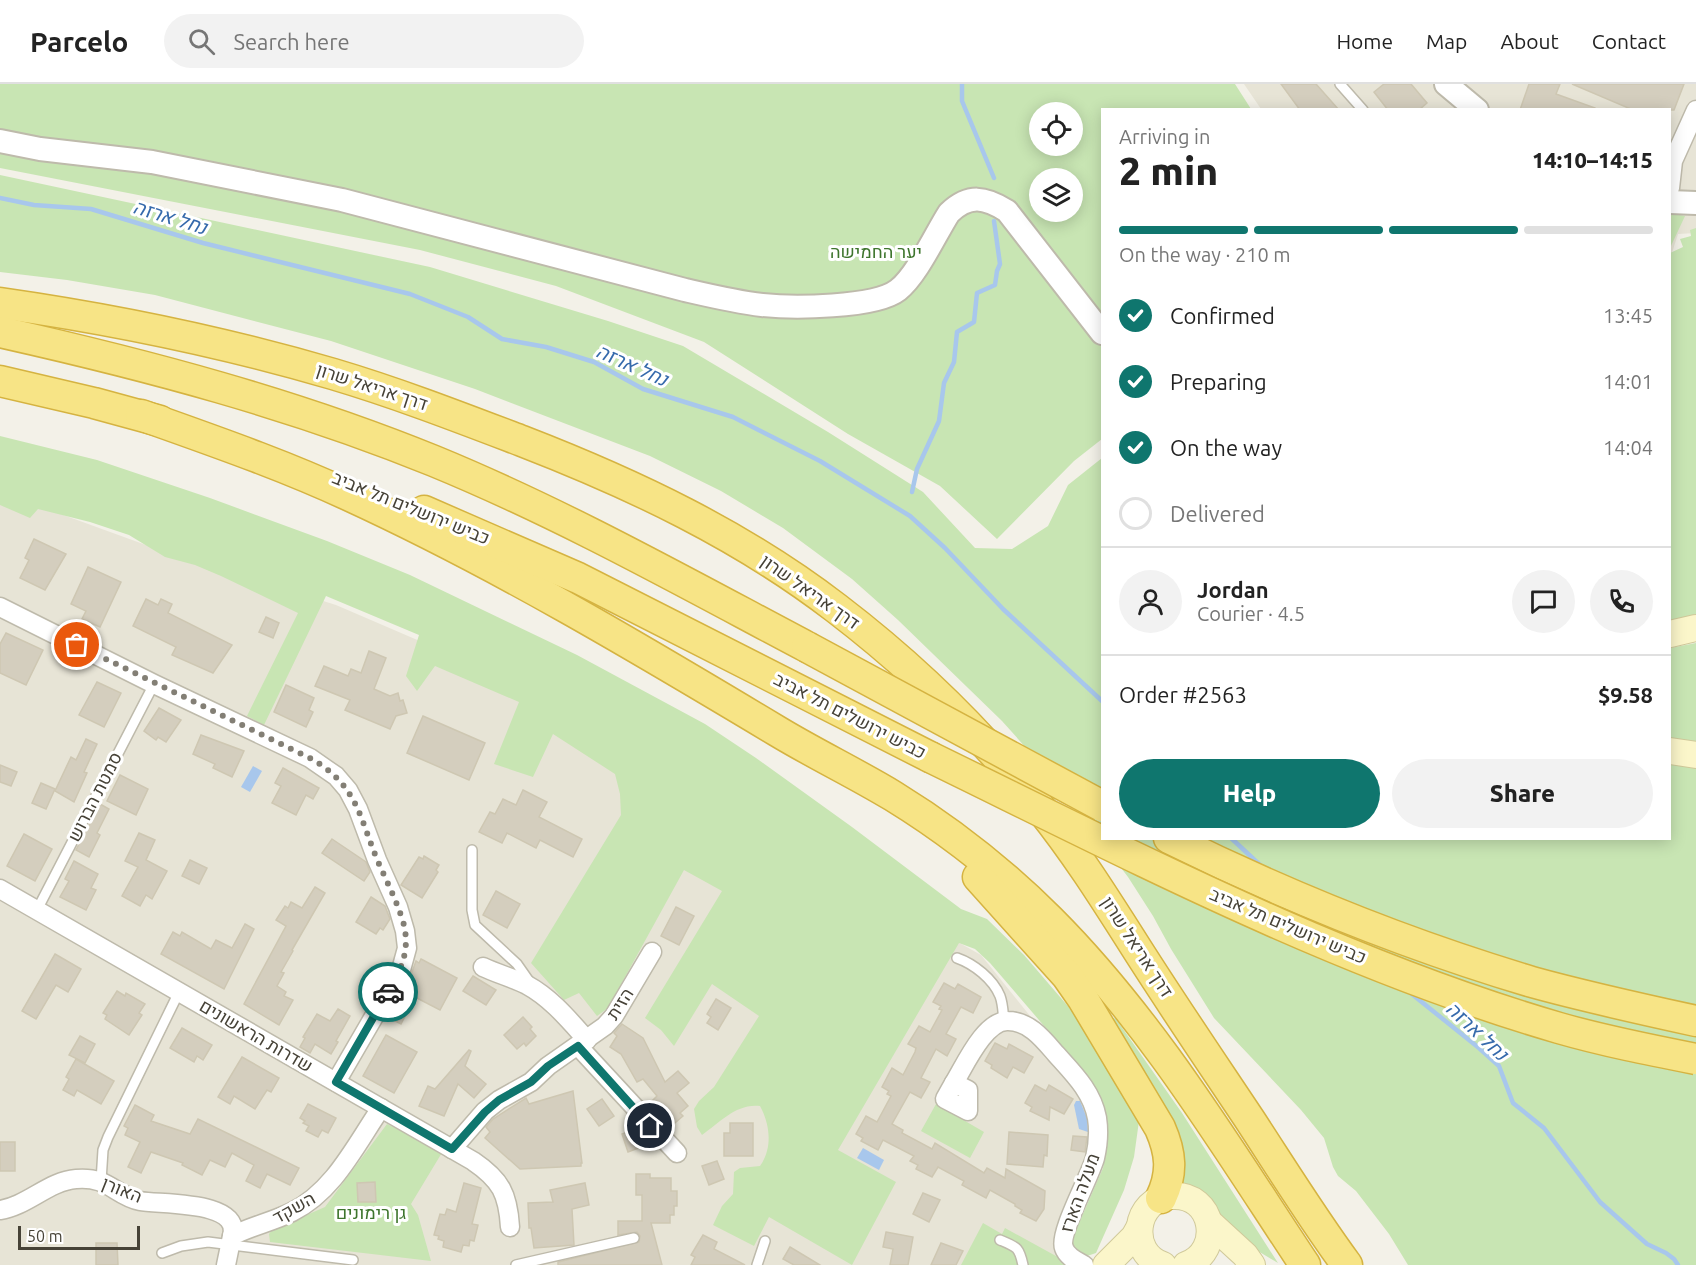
<!DOCTYPE html>
<meta charset="utf-8">
<style>
body{margin:0;font-family:Ubuntu,Heebo,sans-serif;background:#f2f2f2;color:#222;height:100vh;display:flex;flex-direction:column;font-size:22px;white-space:nowrap}
*{box-sizing:border-box;margin:0}
p{font-size:20px;color:#767676}
.icon{flex:none;width:33px;height:33px;fill:none;stroke:currentColor;stroke-width:2;stroke-linecap:round;stroke-linejoin:round}
.map{position:relative;flex:1;overflow:hidden}
.panel{position:absolute;left:1101px;top:24px;width:570px;height:732px;display:flex;flex-direction:column;background:#fff;border-radius:0px;box-shadow:0 3px 15px #0003}
.panel>*{flex:none}
.fabs{position:absolute;left:1029px;top:18px;display:grid;gap:12px}
.fabs a{display:grid;place-items:center;width:54px;height:54px;border-radius:50%;background:#fff;box-shadow:0 3px 15px #0003;font-size:30px}
.scale{position:absolute;left:18px;bottom:15px;width:122px;box-sizing:border-box;padding-left:6px;border:3px solid #464237;border-top:0;font-size:16px;line-height:21px;white-space:nowrap;color:#464237;-webkit-text-stroke:4px #fff;paint-order:stroke}
.pin{position:absolute;display:grid;place-items:center;width:51px;height:51px;color:#fff;margin:-26px;border:3px solid #fff;border-radius:50%;box-shadow:0 2px 6px #0007}
.courier{position:absolute;display:grid;place-items:center;width:60px;height:60px;margin:-30px;border:4px solid #0f766e;border-radius:50%;background:#fff;color:#222;box-shadow:0 2px 8px #0007}
.overview em{font-style:normal;font-weight:800}
.overview div{display:flex;flex-direction:column-reverse}
.overview{display:flex;align-items:center;justify-content:space-between;height:102px;padding:0 18px}
h1{font-size:39px;font-weight:800;line-height:45px}
.bar{display:grid;grid-template-columns:repeat(4,1fr);gap:9px 6px;align-content:center;height:72px;padding:0 18px}
.bar i{height:8px;border-radius:4px;background:#e0e0e0}
.bar .current{background:#0f766e}
.bar p{grid-column:span 4}
.line{display:flex;align-items:center;gap:15px;padding:0 18px;border-top:2px solid #e0e0e0}
.line div{flex:1}
.round{display:grid;place-items:center;flex:none;width:63px;height:63px;border-radius:32px;background:#f2f2f2}
ol{padding:0 18px;list-style:none}
li{display:flex;align-items:center;gap:18px;height:66px}
li p{margin-inline-start:auto}
li .icon{padding:6px;border-radius:50%;background:#0f766e;color:#fff;stroke-width:4}
li:last-child{color:#767676}
li i{width:33px;height:33px;border:3px solid #e0e0e0;border-radius:50%}
.button{display:flex;gap:12px;margin-top:auto;padding:12px 18px}
.button a{flex:1;height:69px;border-radius:36px;background:#0f766e;color:#fff;font-size:24px;font-weight:800;line-height:69px;text-align:center}
.button a+a{background:#f2f2f2;color:#222}
header{display:flex;align-items:center;gap:36px;box-sizing:border-box;height:84px;padding:0 30px;background:#fff;border-bottom:2px solid #e0e0e0}
header strong{font-size:28px}
nav{display:flex;gap:33px;margin-inline-start:auto;font-size:21px}
.search{width:420px;height:54px;background:#f2f2f2;display:flex;align-items:center;gap:15px;box-sizing:border-box;padding:0 21px;border-radius:33px;color:#767676;font-size:22px}
.map>svg:first-child{display:block}
</style>
<header>
<strong>Parcelo</strong>
<div class="search"><svg class="icon" aria-label="search" viewBox="0 0 24 24"><circle cx="10" cy="10" r="6"/><path d="M15 15l6 6"/></svg>Search here</div>
<nav><a>Home</a><a>Map</a><a>About</a><a>Contact</a></nav>
</header>
<div class="map">
<svg width="1696" height="1181" viewBox="0 0 1696 1181">
<rect width="100%" height="100%" fill="#f3f1e8"/>
<!-- residential -->
<g fill="#e7e4d6">
<polygon points="1244,0 1696,0 1696,149 1678,150 1670,175 1670,26 1261,25"/>
<polygon points="0,408 157,465 336,521 422,558 981,871 1092,1009 1104,1049 1102,1083 1074,1144 1088,1181 0,1181"/>
</g>
<!-- green -->
<g fill="#c8e5b3" fill-rule="evenodd">
<path d="M0,0H1235L1251,25L1102,26V355L1074,377L997,455L940,402L848,350L704,258L556,202L420,166L0,84ZM1040,28H1072V62H1040ZM1040,94H1072V128H1040Z"/>
<polygon points="0,91 430,183 608,237 683,262 828,348 923,408 975,464 1012,465 1048,442 1068,401 1102,374 1102,754 1670,754 1670,680 1696,683 1696,1181 1408,1181 1389,1150 1356,1107 1338,1092 1333,1083 1324,1054 1301,1026 1214,934 1171,865 1153,832 1128,793 1045,685 1002,637 898,536 852,495 783,444 721,407 650,372 475,305 331,257 155,211 67,196 0,188"/>
<polygon points="1670,129 1685,132 1670,164"/>
<polygon points="1696,144 1696,530 1683,535 1670,536 1670,169 1683,163 1680,155 1691,152 1690,146"/>
<path d="M0,352L97,376L210,414L327,457L410,491L577,571L705,640L756,674L852,743L961,825L987,835L1024,871L1091,949L1139,1037L1134,1073L1124,1106L1096,1169L1084,1173C1076,1168 1073,1165 1072,1155L1103,1084L1108,1055L1107,1043L1075,978L990,879L975,865L959,859L838,1066L896,1098L852,1181L769,1133L754,1162L713,1141L722,1122L733,1110L734,1088L740,1084L760,1082C773,1064 770,1040 760,1022C737,1019 720,1038 702,1051L697,1043L694,1025L699,1017L714,1003L759,932L712,900L674,962L661,946L645,934L722,807L684,786L608,924L597,932L579,909L564,916L531,879L621,731L620,710L615,690L553,650L533,693L494,680L519,618L435,582L417,607L406,592L419,551L326,512L264,641L247,632L298,529L221,492L195,481L165,473L129,451L90,438L38,425L30,434L0,421Z"/>
<polygon points="1696,559 1696,660 1670,657 1670,564"/>
<polygon points="1102,929 1116,935 1182,1029 1278,1179 1238,1155 1204,1111 1181,1101"/>
<polygon points="936,1020 984,1048 970,1074 921,1047"/>
<polygon points="387,1040 443,1067 411,1120 418,1131 431,1177 270,1158 269,1150 272,1146 325,1123"/>
<polygon points="983,1139 1002,1150 1005,1144 1065,1177 1068,1181 961,1181"/>
</g>
<!-- water -->
<g fill="#a8c7ec">
<polygon points="253,682 262,687 250,708 241,703"/>
<polygon points="1076,1017 1080,1017 1087,1034 1088,1048 1079,1045 1074,1021"/>
<polygon points="863,1064 884,1076 879,1086 857,1074"/>
</g>
<g fill="none" stroke-linecap="round" stroke-linejoin="round">
<!-- stream -->
<g stroke="#a8c7ec" stroke-width="4.5">
<polyline points="962,0 962,17 994,94"/>
<polyline points="0,114 34,121 91,125 203,159 410,210 468,233 502,255 546,263 594,278 643,305 733,333 820,377 910,432 945,464 1003,525 1102,617"/>
<polyline points="912,408 917,385 939,337 944,299 954,278 957,248 974,238 977,209 995,201 997,187 1000,180 994,137"/>
<polyline points="1231,754 1260,781"/>
<polyline points="1330,841 1345,853"/>
<polyline points="1408,907 1479,964 1499,982 1513,1019 1544,1044 1600,1118 1647,1160 1666,1169 1674,1175 1678,1181"/>
</g>
</g>
<!-- building -->
<g fill="#d4cebe" stroke="#cec7b2" stroke-width="1.5">
<polygon points="1281,0 1316,0 1339,26 1300,26"/>
<polygon points="1384,0 1411,0 1427,19 1419,26 1388,26 1374,8"/>
<polygon points="1529,0 1560,0 1556,10 1595,24 1595,26 1520,26"/>
<polygon points="1572,0 1684,0 1674,26 1633,26"/>
<polygon points="34,455 66,470 45,506 20,494 29,476 25,474"/>
<polygon points="88,483 121,498 100,543 82,535 86,527 71,520"/>
<polygon points="146,515 158,521 161,515 172,520 168,529 232,561 213,589 172,571 176,563 133,542"/>
<polygon points="266,533 279,539 273,554 259,548"/>
<polygon points="6,549 43,566 26,601 0,589 0,560"/>
<polygon points="369,567 386,574 374,605 390,612 398,609 400,617 403,616 407,629 396,632 390,645 345,626 350,616 315,602 324,582 348,592 351,585 361,589"/>
<polygon points="97,598 121,609 104,643 79,631"/>
<polygon points="286,601 314,614 309,626 313,628 306,643 274,628"/>
<polygon points="159,624 181,636 166,658 158,653 156,656 144,647"/>
<polygon points="423,632 485,659 469,696 407,669"/>
<polygon points="201,651 244,667 232,693 213,684 215,680 193,670"/>
<polygon points="86,655 97,660 84,688 87,689 74,718 55,707 71,673 76,676"/>
<polygon points="0,681 17,688 11,702 0,698"/>
<polygon points="283,684 319,704 313,715 306,711 296,731 272,719 281,702 275,699"/>
<polygon points="120,691 148,705 136,731 107,717"/>
<polygon points="41,699 55,705 46,725 32,719"/>
<polygon points="523,706 547,718 539,733 582,755 573,773 540,756 536,764 507,749 502,759 479,748 490,728 495,730 503,715 516,721"/>
<polygon points="100,720 109,725 97,749 100,751 89,773 76,766"/>
<polygon points="139,749 155,756 146,776 167,787 152,815 146,811 140,822 122,812 138,783 125,777"/>
<polygon points="24,750 52,765 35,797 7,782"/>
<polygon points="332,755 366,778 370,788 364,797 322,769"/>
<polygon points="424,772 439,781 436,786 438,788 422,814 401,801 419,773 423,775"/>
<polygon points="190,776 207,784 199,800 182,792"/>
<polygon points="74,777 98,790 91,804 96,806 86,826 60,813 69,797 65,795"/>
<polygon points="315,803 325,809 292,866 293,867 281,888 284,889 277,902 286,908 284,912 293,916 279,941 244,920 286,842 276,836 285,822 288,824 291,818 302,824"/>
<polygon points="496,807 520,820 507,844 483,831"/>
<polygon points="371,813 385,822 390,835 383,846 380,844 376,850 356,838"/>
<polygon points="676,823 694,832 679,861 661,852"/>
<polygon points="245,840 254,845 224,905 161,870 173,848 180,852 182,848 211,865 216,856 232,864"/>
<polygon points="55,870 81,885 68,908 56,901 36,935 22,927"/>
<polygon points="421,875 457,894 440,926 415,913 401,940 387,933 411,891 416,877 419,879"/>
<polygon points="473,892 496,906 486,921 463,907"/>
<polygon points="944,899 955,905 958,900 981,913 973,929 961,923 946,950 956,955 947,972 936,965 921,994 930,998 921,1014 910,1008 892,1040 903,1046 902,1049 932,1065 935,1059 984,1089 987,1084 1005,1094 1006,1085 1045,1107 1044,1125 1036,1137 1020,1129 1022,1126 1015,1122 1015,1120 990,1106 986,1114 962,1101 964,1097 938,1083 932,1093 916,1085 918,1081 910,1077 914,1072 883,1056 878,1066 861,1057 863,1054 856,1050 866,1032 877,1038 891,1012 887,1010 889,1007 882,1003 892,984 903,991 915,968 916,964 908,960 919,942 930,948 942,926 939,925 941,922 933,918"/>
<polygon points="117,907 125,912 126,909 145,920 139,929 142,931 129,951 105,935 107,931 103,929"/>
<polygon points="716,915 731,924 718,946 707,939 711,933 707,930"/>
<polygon points="338,925 350,932 336,957 338,958 331,970 315,960 310,969 300,963 305,954 303,953 317,930 330,937"/>
<polygon points="523,933 532,943 530,945 536,952 526,962 524,959 517,965 504,951"/>
<polygon points="622,940 643,954 665,998 678,987 689,999 677,1009 688,1022 680,1029 683,1032 669,1044 652,1023 655,1020 652,1017 657,1012 643,995 637,998 621,970 610,963 617,952 614,949"/>
<polygon points="182,944 212,961 203,976 197,972 194,978 170,964"/>
<polygon points="386,951 417,968 394,1009 363,992"/>
<polygon points="80,952 95,960 85,979 69,971"/>
<polygon points="995,959 1007,965 1009,960 1033,973 1024,989 1013,983 1007,994 991,984 992,981 985,977"/>
<polygon points="469,966 471,967 465,982 486,1000 474,1014 458,1000 444,1032 419,1022 428,1002 435,1005"/>
<polygon points="242,973 279,994 271,1008 267,1006 255,1025 234,1012 230,1020 218,1013"/>
<polygon points="76,975 114,997 101,1020 77,1006 74,1012 63,1006 69,995 66,993"/>
<polygon points="1035,1001 1046,1007 1049,1001 1073,1015 1064,1030 1050,1023 1049,1036 1030,1027 1032,1023 1025,1019"/>
<polygon points="573,1007 582,1079 581,1079 581,1082 520,1085 485,1054 490,1048 486,1043 493,1035 526,1014 529,1020"/>
<polygon points="602,1015 614,1032 599,1042 587,1025"/>
<polygon points="308,1020 336,1034 328,1049 322,1046 318,1053 306,1047 309,1042 303,1039 305,1037 300,1034"/>
<polygon points="135,1021 154,1031 151,1037 190,1050 198,1035 299,1084 290,1101 267,1090 260,1104 246,1097 254,1081 232,1069 225,1083 210,1076 202,1091 182,1081 183,1079 151,1068 141,1089 128,1083 140,1058 125,1051 128,1044 124,1042"/>
<polygon points="730,1039 753,1039 753,1072 724,1072 724,1049 730,1049"/>
<polygon points="635,1046 641,1063 628,1068 622,1050"/>
<polygon points="1009,1048 1048,1051 1047,1072 1044,1071 1043,1083 1007,1080"/>
<polygon points="1073,1052 1087,1053 1085,1068 1071,1066"/>
<rect x="0" y="1058" width="15" height="29"/>
<polygon points="717,1077 724,1095 709,1101 702,1082"/>
<polygon points="636,1090 650,1090 650,1094 671,1094 671,1107 677,1107 677,1122 674,1122 674,1131 670,1131 670,1139 651,1139 662,1181 558,1181 558,1178 639,1158 640,1152 637,1148 618,1151 618,1137 642,1137 642,1111 636,1111"/>
<polygon points="375,1098 376,1118 358,1118 357,1099"/>
<polygon points="464,1099 481,1104 472,1140 478,1141 474,1157 470,1156 469,1162 463,1161 461,1168 443,1163 444,1157 438,1155 439,1152 434,1151 440,1130 445,1131 447,1125 456,1128"/>
<polygon points="585,1099 589,1121 572,1125 574,1161 534,1164 531,1144 529,1144 528,1119 553,1118 550,1106"/>
<polygon points="923,1109 940,1116 929,1138 913,1130"/>
<polygon points="886,1148 913,1153 908,1181 890,1181 893,1165 883,1163"/>
<polygon points="703,1151 717,1158 714,1165 745,1181 691,1181 695,1173 691,1171"/>
<polygon points="96,1159 117,1159 118,1181 96,1181"/>
<polygon points="941,1159 963,1167 956,1181 931,1181"/>
<polygon points="790,1163 820,1181 794,1181 783,1175"/>
</g>
<g fill="none" stroke-linecap="round" stroke-linejoin="round">
<defs>
<g id="service">
<polyline points="1340,0 1363,26"/>
<polyline points="472,766 472,826 475,841 517,880 531,900"/>
<polyline points="37,826 154,600"/>
<path d="M957,874C974,880 993,895 1000,912C1003,920 1003,929 1004,937"/>
<polyline points="101,1097 103,1066 108,1053 179,908"/>
<path d="M1000,1156C1017,1163 1019,1163 1023,1181"/>
<polyline points="162,1169 181,1162 208,1158 353,1176"/>
<polyline points="516,1181 634,1154"/>
<polyline points="757,1181 765,1157"/>
</g>
<g id="minor">
<polyline points="1670,104 1673,77 1696,26"/>
<polyline points="0,523 154,600 310,674 336,692 348,706 358,725 377,776 398,823 405,847 407,864 401,886 336,998"/>
<path d="M0,805L473,1077C501,1096 508,1110 510,1143"/>
<path d="M483,883C498,890 513,894 527,901C551,914 569,936 587,956"/>
<polyline points="578,962 677,1069"/>
<path d="M954,999C965,981 985,936 1008,937C1029,937 1043,955 1056,970C1073,989 1092,1007 1097,1034C1099,1047 1098,1061 1095,1074C1090,1093 1058,1150 1064,1164C1067,1173 1077,1177 1084,1181"/>
<polygon points="954,999 968,1006 968,1027 945,1015"/>
<polyline points="452,1065 485,1027 499,1016 531,998 548,982 605,942 614,932 652,868"/>
<path d="M0,1126C27,1122 49,1097 76,1095C109,1092 115,1112 140,1117C160,1121 242,1116 232,1152"/>
<path d="M226,1181L232,1152C251,1142 272,1138 292,1128C334,1107 355,1062 381,1024"/>
</g>
<g id="tertiary">
<polyline points="1446,0 1477,26"/>
<path d="M0,57L40,65L152,78L342,116L685,206C711,212 736,218 762,221C792,224 875,224 898,206C917,191 935,151 949,129C969,110 985,113 1007,127L1102,249"/>
<polyline points="1670,118 1696,119"/>
</g>
<g id="secondary">
<polyline points="1670,550 1696,544"/>
<polyline points="1670,667 1696,671"/>
<polyline points="1209,1138 1245,1171 1252,1181"/>
<polyline points="1106,1181 1134,1153 1139,1144"/>
<path d="M1163,1181C1127,1169 1134,1114 1172,1112C1214,1109 1224,1167 1186,1181"/>
</g>
<g id="trunk">
<path d="M0,219C112,235 224,258 333,290C397,309 459,333 522,357C633,400 741,451 836,524C912,582 982,650 1041,725C1074,766 1102,810 1130,854C1169,916 1210,976 1250,1036C1282,1085 1313,1135 1347,1181"/>
<path d="M0,248C147,281 294,320 434,377C563,430 684,498 807,563"/>
<polyline points="0,297 94,319 160,337"/>
<path d="M141,331C211,356 281,380 348,411C496,479 637,563 777,647C815,670 855,689 893,712C950,747 1003,789 1050,836C1151,937 1226,1062 1305,1181"/>
<polyline points="424,427 578,494 930,673"/>
<path d="M1169,754C1286,812 1408,861 1532,898C1586,913 1641,925 1696,937"/>
<path d="M978,793L1067,892L1083,915L1160,1044C1171,1069 1173,1089 1161,1114"/>
</g>
</defs>
<!-- service casing -->
<use href="#service" stroke="#bebaab" stroke-width="12"/>
<!-- minor casing -->
<use href="#minor" stroke="#bebaab" stroke-width="21"/>
<!-- tertiary casing -->
<use href="#tertiary" stroke="#bebaab" stroke-width="26"/>
<!-- secondary casing -->
<use href="#secondary" stroke="#d0c99a" stroke-width="28"/>
<!-- trunk casing -->
<use href="#trunk" stroke="#d5b341" stroke-width="33"/>
<!-- service -->
<use href="#service" stroke="#fff" stroke-width="9"/>
<!-- minor -->
<use href="#minor" stroke="#fff" stroke-width="18"/>
<!-- tertiary -->
<use href="#tertiary" stroke="#fff" stroke-width="22"/>
<!-- secondary -->
<use href="#secondary" stroke="#fbf6ca" stroke-width="26"/>
<!-- trunk -->
<use href="#trunk" stroke="#f7e486" stroke-width="30"/>
<defs>
<g id="trunk-bridge">
<polyline points="807,563 1102,722"/>
<path d="M930,673C1135,773 1339,880 1559,944C1604,957 1650,966 1696,975"/>
</g>
</defs>
<!-- trunk-bridge casing -->
<use href="#trunk-bridge" stroke="#d5b341" stroke-width="33" stroke-linecap="butt"/>
<!-- trunk-bridge -->
<use href="#trunk-bridge" stroke="#f7e486" stroke-width="30"/>
</g>
<g fill="none" stroke-linecap="round" stroke-linejoin="round">
<!-- done -->
<path stroke="#837f75" stroke-width="6" stroke-dasharray="0 10.8" d="M77,561L310,674C359,702 359,734 379,780C388,800 398,820 404,841C410,868 401,885 388,908"/>
<!-- route -->
<polyline stroke="#0f766e" stroke-width="8" points="388,908 336,998 452,1065 485,1028 499,1016 531,998 548,982 578,962 650,1042"/>
</g>
<g text-anchor="middle" stroke-width="6" stroke-linejoin="round" paint-order="stroke">
<!-- park labels -->
<g font-size="18" fill="#3e752d" stroke="#fff">
<text x="876" y="174">יער החמישה</text>
<text x="371" y="1135">גן רימונים</text>
</g>
<!-- street labels -->
<g font-size="18" fill="#464237" stroke="#fff">
<text transform="translate(372 303) rotate(18)" y="6">דרך אריאל שרון</text>
<text transform="translate(411 424) rotate(22)" y="6">כביש ירושלים תל אביב</text>
<text transform="translate(810 508) rotate(35)" y="6">דרך אריאל שרון</text>
<text transform="translate(850 632) rotate(27)" y="6">כביש ירושלים תל אביב</text>
<text transform="translate(95 713) rotate(-63)" y="6">סמטת הברוש</text>
<text transform="translate(1288 842) rotate(23)" y="6">כביש ירושלים תל אביב</text>
<text transform="translate(1137 863) rotate(57)" y="6">דרך אריאל שרון</text>
<text transform="translate(620 920) rotate(-57)" y="6">הזית</text>
<text transform="translate(256 952) rotate(30)" y="6">שדרות הראשונים</text>
<text transform="translate(122 1106) rotate(22)" y="6">האורן</text>
<text transform="translate(1080 1109) rotate(-70)" y="6">מעלה הארז</text>
<text transform="translate(294 1124) rotate(-29)" y="6">השקד</text>
</g>
<!-- water labels -->
<g font-size="20" font-style="italic" fill="#366aac" stroke="#fff">
<text transform="translate(170 133) rotate(17)" y="7">נחל ארזה</text>
<text transform="translate(632 281) rotate(24)" y="7">נחל ארזה</text>
<text transform="translate(1477 947) rotate(43)" y="7">נחל ארזה</text>
</g>
</g>
</svg>
<div class="fabs">
<a><svg class="icon" aria-label="locate" viewBox="0 0 24 24"><circle cx="12" cy="12" r="6"/><path d="M12 2v4M12 18v4M2 12h4M18 12h4"/></svg></a>
<a><svg class="icon" aria-label="layers" viewBox="0 0 24 24"><path d="M12 4l9 5-9 5-9-5zM3 14l9 5 9-5"/></svg></a>
</div>
<div class="scale">50 m</div>
<div class="pin" style="left:77px;top:561px;background:#ea580c"><svg class="icon" aria-label="bag" viewBox="0 0 24 24"><path d="M5 8h14l-1 12H6zM9 8a3 3 0 0 1 6 0"/></svg></div>
<div class="pin" style="left:650px;top:1042px;background:#1f2937"><svg class="icon" aria-label="home" viewBox="0 0 24 24"><path d="M3 11l9-7 9 7M6 9v11h12V9"/></svg></div>
<div class="courier" style="left:388px;top:908px"><svg class="icon" aria-label="car" viewBox="0 0 24 24"><path d="M5 17H2v-5l4-1 3-4h7l3 4 3 1v5h-3M9 17h6M6 11h13"/><circle cx="7" cy="17" r="2"/><circle cx="17" cy="17" r="2"/></svg></div>
<section class="panel">
<div class="overview"><div><h1>2 min</h1><p>Arriving in</p></div><em>14:10–14:15</em></div>
<div class="bar"><i class="current"></i><i class="current"></i><i class="current"></i><i></i><p>On the way · 210 m</p></div>
<ol>
<li><svg class="icon" aria-label="check" viewBox="0 0 24 24"><path d="M5 12l5 5 9-10"/></svg>Confirmed<p>13:45</p></li>
<li><svg class="icon" aria-label="check" viewBox="0 0 24 24"><path d="M5 12l5 5 9-10"/></svg>Preparing<p>14:01</p></li>
<li><svg class="icon" aria-label="check" viewBox="0 0 24 24"><path d="M5 12l5 5 9-10"/></svg>On the way<p>14:04</p></li>
<li><i></i>Delivered</li>
</ol>
<div class="line" style="height:108px"><a class="round"><svg class="icon" aria-label="person" viewBox="0 0 24 24"><circle cx="12" cy="8" r="4"/><path d="M4 21q1-7 8-7t8 7"/></svg></a><div><b>Jordan</b><p>Courier · 4.5</p></div><a class="round"><svg class="icon" aria-label="chat" viewBox="0 0 24 24"><path d="M4 5h16v11H9l-5 4z"/></svg></a><a class="round"><svg class="icon" aria-label="phone" viewBox="0 0 24 24"><path d="M5 4h4l2 5-3 2q2 4 5 5l2-3 5 2v4C11 20 4 13 5 4z"/></svg></a></div>
<div class="line" style="height:78px"><div>Order #2563</div><b>$9.58</b></div>
<div class="button"><a>Help</a><a>Share</a></div>
</section>
</div>
